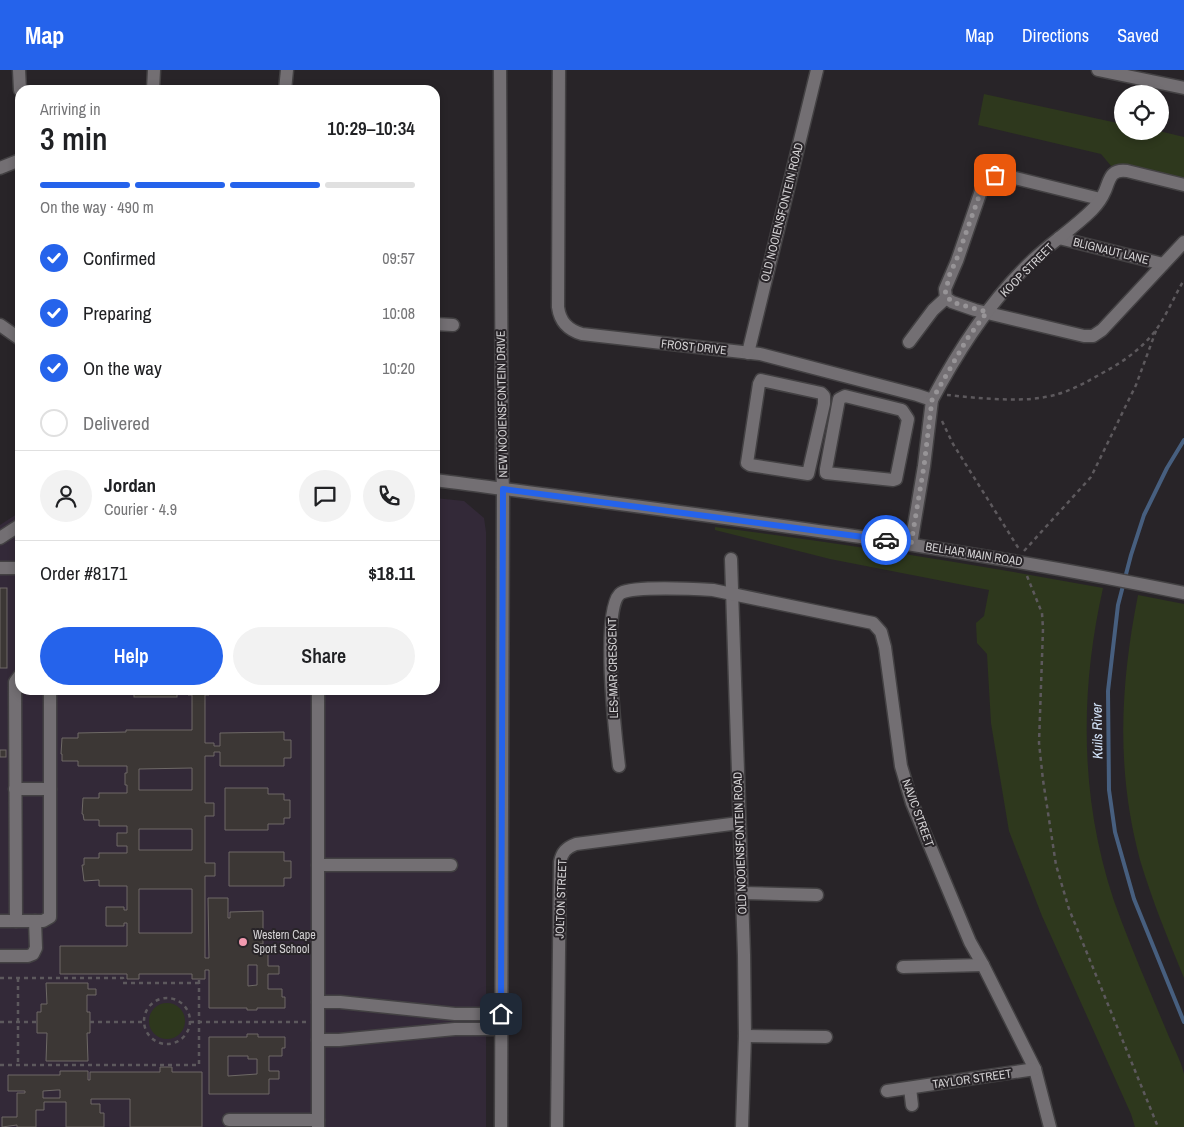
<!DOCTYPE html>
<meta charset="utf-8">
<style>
body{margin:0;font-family:"Archivo Narrow",sans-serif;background:#f2f2f2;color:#202124;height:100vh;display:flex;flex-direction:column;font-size:19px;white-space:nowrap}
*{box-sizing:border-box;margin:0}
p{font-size:16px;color:#757577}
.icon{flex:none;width:28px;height:28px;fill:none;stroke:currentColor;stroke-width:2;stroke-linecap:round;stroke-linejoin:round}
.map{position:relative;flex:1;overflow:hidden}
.panel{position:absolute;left:15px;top:15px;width:425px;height:610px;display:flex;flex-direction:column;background:#fff;border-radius:15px;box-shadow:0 2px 8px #0003}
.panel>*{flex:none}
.controls{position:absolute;left:1114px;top:15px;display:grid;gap:10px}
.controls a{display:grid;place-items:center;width:55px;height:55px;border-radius:50%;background:#fff;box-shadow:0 2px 8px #0003;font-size:25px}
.pin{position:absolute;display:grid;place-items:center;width:42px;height:42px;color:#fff;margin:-21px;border-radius:10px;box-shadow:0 2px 8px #0006}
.courier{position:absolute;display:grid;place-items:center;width:50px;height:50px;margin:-25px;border:4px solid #2563eb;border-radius:50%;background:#fff;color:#222;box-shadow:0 1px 6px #0007}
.overview em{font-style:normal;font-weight:600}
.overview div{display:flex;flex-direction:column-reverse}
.overview{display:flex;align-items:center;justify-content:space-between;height:85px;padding:0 25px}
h1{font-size:32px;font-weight:600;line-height:38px}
.bar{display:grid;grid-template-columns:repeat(4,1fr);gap:8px 5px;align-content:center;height:60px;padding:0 25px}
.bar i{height:6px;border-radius:4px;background:#e0e0e0}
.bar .current{background:#2563eb}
.bar p{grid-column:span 4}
.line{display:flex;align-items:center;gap:12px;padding:0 25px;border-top:1px solid #e0e0e0}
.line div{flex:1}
.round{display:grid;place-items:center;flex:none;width:52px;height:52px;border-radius:26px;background:#f2f2f2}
ol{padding:0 25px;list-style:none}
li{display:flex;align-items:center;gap:15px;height:55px}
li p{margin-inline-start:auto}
li .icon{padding:5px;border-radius:50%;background:#2563eb;color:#fff;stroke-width:4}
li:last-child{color:#757577}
li i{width:28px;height:28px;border:2px solid #e0e0e0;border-radius:50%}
.cta{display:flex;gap:10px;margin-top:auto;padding:10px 25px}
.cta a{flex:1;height:58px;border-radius:30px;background:#2563eb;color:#fff;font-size:20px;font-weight:600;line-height:58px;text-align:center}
.cta a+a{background:#f2f2f2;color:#202124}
header{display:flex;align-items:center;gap:30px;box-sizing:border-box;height:70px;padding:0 25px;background:#2563eb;color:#fff}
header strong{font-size:24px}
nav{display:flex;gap:28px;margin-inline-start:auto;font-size:18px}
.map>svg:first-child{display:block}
</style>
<header>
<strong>Map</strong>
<nav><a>Map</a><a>Directions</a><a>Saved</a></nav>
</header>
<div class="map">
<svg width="1184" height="1057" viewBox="0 0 1184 1057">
<rect width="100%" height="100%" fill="#282428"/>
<!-- education -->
<polygon fill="#332938" points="435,428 464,431 484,448 486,462 486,1057 0,1057 0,455 20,442 20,620 435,620"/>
<!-- green -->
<g fill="#2e381d">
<polygon points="984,24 1122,54 1122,61 1159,61 1184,67 1184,109 1112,97 1101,84 978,55"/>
<path d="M715,457C845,474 974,494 1103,518C1078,629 1080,743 1121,850C1135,887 1151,924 1167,962C1172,975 1181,990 1184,1004C1184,1018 1184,1042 1184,1057H1135L1131,1044L1042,846L1009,761L991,653L987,584L977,573L976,553L984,546L989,520L830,489L715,460Z"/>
<path d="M1138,525L1184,534V908C1168,869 1152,830 1140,790C1116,700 1120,616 1138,525Z"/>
<circle cx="167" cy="951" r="18"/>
</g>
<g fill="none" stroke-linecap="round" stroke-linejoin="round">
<!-- stream -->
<polyline stroke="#475f7f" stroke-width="4" points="1184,370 1167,398 1144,445 1131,485 1118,535 1108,621 1109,720 1115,762 1134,829 1184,952"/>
</g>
<!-- building -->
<g fill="#3c3735" stroke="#6e6966" fill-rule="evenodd">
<rect x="0" y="518" width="7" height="80"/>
<rect x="134" y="620" width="43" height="7"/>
<path d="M188,620H209V625H205V673H214V676H220V663L284,662V670H291V688H284V696H220V682H214V686H205V733H214V746H205V793H215V806H205V888H209L208,828H228V848H230V842L263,841V874H256V880H268V896H279V904H268V919H282V927H285V938H257V940H247V938H209V900H205V909H192V904H139V909H127V904H60V876H127V853H124V856H106V837H124V840H127V816H99V810L84,811L82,795H84V788H99V783H127V776H117V763H127V756H99V750H84L83,744H82L83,728H99V723H127V715H125V703H127V696H78V691H62V684H61L62,668H78V663L126,662V660H192V625H188ZM192,698V720H139V699ZM139,759H192V780H139ZM139,819H192V863H139ZM248,895H257V915L248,916Z"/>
<rect x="0" y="680" width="6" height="7"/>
<polygon points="225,718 268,718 268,724 284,724 284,730 290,730 290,748 284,748 284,754 268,754 268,760 225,760"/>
<polygon points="229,782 284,782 284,791 291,791 291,808 284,808 284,816 229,816"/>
<polygon points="46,913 88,913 88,919 96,919 96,925 87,925 87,942 90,942 90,963 87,963 88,991 46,991 47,963 37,963 37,942 41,942 41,934 47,934"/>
<path d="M247,964H258V967H285V978H282V986H269V1001H279V1009H269V1024H209V967H247ZM228,986H248V989H257V1004L228,1006Z"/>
<path d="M160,997H172V1002H202V1057H130V1029H91V1034H100V1043H104V1057H66V1032H44V1040H36V1057H17V1055L2,1057V1047H17V1023H25V1021H8V1005H60V1001H88V1010H90V1002H160ZM57,1020H60V1028H43V1021Z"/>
</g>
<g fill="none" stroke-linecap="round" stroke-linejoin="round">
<defs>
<g id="minor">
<polyline points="19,0 20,20"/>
<polyline points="500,0 502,393 503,419 501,1057"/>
<path d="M559,0L558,237C560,252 568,260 582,264L760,284L917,325L932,330L924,396L911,474"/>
<polyline points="1098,0 1184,18"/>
<polyline points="153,20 154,0"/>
<polyline points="285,20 287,0"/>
<polyline points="0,98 20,90"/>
<path d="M1100,129L1003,105C994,104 987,107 983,115L957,191L945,219L946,228L952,232L975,240L1084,266H1093L1102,260L1184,172"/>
<polyline points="1059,168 1163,194"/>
<polyline points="435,254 453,255"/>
<polyline points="0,255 20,269"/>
<polyline points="909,272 933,240 946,228"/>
<polyline points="748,283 817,0"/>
<polygon points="761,310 821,323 824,326 824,334 808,404 750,395 747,393 759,314"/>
<polygon points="845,326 902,340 908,349 896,409 893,410 826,403 826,399 839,329"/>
<path d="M932,330C959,279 991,229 1034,189C1052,172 1074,158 1092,140C1097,135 1102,128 1105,121C1110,109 1110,99 1127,101L1184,115"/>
<path d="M435,410C685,443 936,472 1184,523"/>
<polyline points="0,468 20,455"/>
<polyline points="731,489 744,885 745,966 742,1057"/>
<polyline points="0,498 20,498"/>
<path d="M619,696C616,671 600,535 621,523C634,516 696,519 713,520L873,553L881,562L885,577L901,696L912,733L970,872L983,895L1035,999L1050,1057"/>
<polyline points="15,719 50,719"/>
<polyline points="318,795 451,795"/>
<polyline points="742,823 817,825"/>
<polyline points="0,851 43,851 50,847 50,620"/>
<polyline points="16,851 15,612 20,605"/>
<polyline points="0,886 28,886 33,884 36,878 35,851"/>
<polyline points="903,897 983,895"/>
<polyline points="318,932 340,932 455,944 501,944"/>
<polyline points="745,966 826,967"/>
<polyline points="318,970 339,970 455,959 501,959"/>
<polyline points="910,1018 912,1035"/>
<polyline points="887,1021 1035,999"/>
<polyline points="229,1050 318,1050"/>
<polyline points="318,1057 318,620"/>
<path d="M557,1057L560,792C562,782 566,778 576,774L739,753"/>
</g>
</defs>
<!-- minor casing -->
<use href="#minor" stroke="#434143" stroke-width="15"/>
<!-- path -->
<g stroke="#5d595d" stroke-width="2.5" stroke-dasharray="4 4" stroke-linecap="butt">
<path d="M947,325C979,328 1027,334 1058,324C1075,319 1090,310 1106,301C1126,290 1145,276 1158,257C1168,242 1175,225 1184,210"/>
<polyline points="942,351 953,374 1019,479"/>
<polyline points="1024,481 1091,407 1136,315 1157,258"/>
<polyline points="1027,506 1042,543 1043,559 1039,673 1043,710 1056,795 1069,839 1158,1057"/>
<polyline points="0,908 123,908 123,913 199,913"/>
<polyline points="18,908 18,995"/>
<circle cx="167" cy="951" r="23"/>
<polyline points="0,952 37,952"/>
<polyline points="90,952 144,952"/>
<polyline points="190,952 306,952"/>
<polyline points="0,995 199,995 199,909"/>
</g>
<!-- minor -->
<use href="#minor" stroke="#736f73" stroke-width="12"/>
</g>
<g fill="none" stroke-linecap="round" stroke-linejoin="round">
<!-- done -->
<polyline stroke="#979497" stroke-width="5" stroke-dasharray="0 9" points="886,470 911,474 924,396 932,330 967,269 987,242 952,232 945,224 950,203 956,191 983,115 988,109 995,105"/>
<!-- route -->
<polyline stroke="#2563eb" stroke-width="6" points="501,944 503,419 886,470"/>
</g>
<!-- markers -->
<circle fill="#f29aaf" stroke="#282428" stroke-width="2" cx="243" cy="872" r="5"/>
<g text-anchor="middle" stroke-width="4" stroke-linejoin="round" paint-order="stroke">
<!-- street labels -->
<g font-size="12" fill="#d3d1d3" stroke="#282428">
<text transform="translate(782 142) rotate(-76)" y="4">OLD NOOIENSFONTEIN ROAD</text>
<text transform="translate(1111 181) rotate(14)" y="4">BLIGNAUT LANE</text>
<text transform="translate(1027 200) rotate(-45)" y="4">KOOP STREET</text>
<text transform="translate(694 277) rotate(6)" y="4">FROST DRIVE</text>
<text transform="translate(502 334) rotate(-91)" y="4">NEW NOOIENSFONTEIN DRIVE</text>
<text transform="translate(974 484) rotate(9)" y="4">BELHAR MAIN ROAD</text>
<text transform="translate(613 598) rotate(-91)" y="4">LES-MAR CRESCENT</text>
<text transform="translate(918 743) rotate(70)" y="4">NAVIC STREET</text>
<text transform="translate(740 773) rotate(-92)" y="4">OLD NOOIENSFONTEIN ROAD</text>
<text transform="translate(561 829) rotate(-88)" y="4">JOLTON STREET</text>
<text transform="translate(972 1009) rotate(-8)" y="4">TAYLOR STREET</text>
</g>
<!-- poi labels -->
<g font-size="12" fill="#d3d1d3" stroke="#282428" text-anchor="start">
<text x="253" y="869">Western Cape<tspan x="253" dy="14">Sport School</tspan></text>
</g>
<!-- water labels -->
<g font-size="14" font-style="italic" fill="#d4e5fb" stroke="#282428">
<text transform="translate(1097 661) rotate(-91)" y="5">Kuils River</text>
</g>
</g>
</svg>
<div class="controls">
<a><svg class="icon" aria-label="locate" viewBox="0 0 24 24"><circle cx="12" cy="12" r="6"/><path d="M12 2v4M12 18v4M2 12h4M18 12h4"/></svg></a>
</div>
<div class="pin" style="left:995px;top:105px;background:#ea580c"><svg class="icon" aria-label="bag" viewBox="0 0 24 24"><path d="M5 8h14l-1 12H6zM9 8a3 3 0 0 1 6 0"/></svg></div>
<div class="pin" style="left:501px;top:944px;background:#1f2937"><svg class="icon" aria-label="home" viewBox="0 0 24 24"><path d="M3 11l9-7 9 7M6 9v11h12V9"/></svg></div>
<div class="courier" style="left:886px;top:470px"><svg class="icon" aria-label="car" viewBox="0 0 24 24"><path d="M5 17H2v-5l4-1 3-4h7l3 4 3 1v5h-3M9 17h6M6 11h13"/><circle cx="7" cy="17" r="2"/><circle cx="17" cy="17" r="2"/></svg></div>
<section class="panel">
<div class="overview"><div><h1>3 min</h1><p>Arriving in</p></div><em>10:29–10:34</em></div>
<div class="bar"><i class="current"></i><i class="current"></i><i class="current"></i><i></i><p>On the way · 490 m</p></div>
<ol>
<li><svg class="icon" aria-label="check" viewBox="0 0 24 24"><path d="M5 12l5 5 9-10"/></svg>Confirmed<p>09:57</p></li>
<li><svg class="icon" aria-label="check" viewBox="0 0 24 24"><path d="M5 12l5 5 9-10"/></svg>Preparing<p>10:08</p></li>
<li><svg class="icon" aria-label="check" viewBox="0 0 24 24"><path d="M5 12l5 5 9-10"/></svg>On the way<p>10:20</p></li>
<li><i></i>Delivered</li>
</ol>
<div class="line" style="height:90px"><a class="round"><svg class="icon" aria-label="person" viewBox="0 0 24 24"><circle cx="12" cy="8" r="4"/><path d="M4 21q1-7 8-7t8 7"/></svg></a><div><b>Jordan</b><p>Courier · 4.9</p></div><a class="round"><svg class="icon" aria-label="chat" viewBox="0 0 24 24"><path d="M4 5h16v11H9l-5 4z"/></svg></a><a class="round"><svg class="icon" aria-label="phone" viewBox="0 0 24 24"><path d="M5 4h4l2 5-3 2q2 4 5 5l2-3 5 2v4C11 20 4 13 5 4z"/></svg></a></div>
<div class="line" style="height:65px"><div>Order #8171</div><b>$18.11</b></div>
<div class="cta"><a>Help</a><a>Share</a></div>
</section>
</div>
